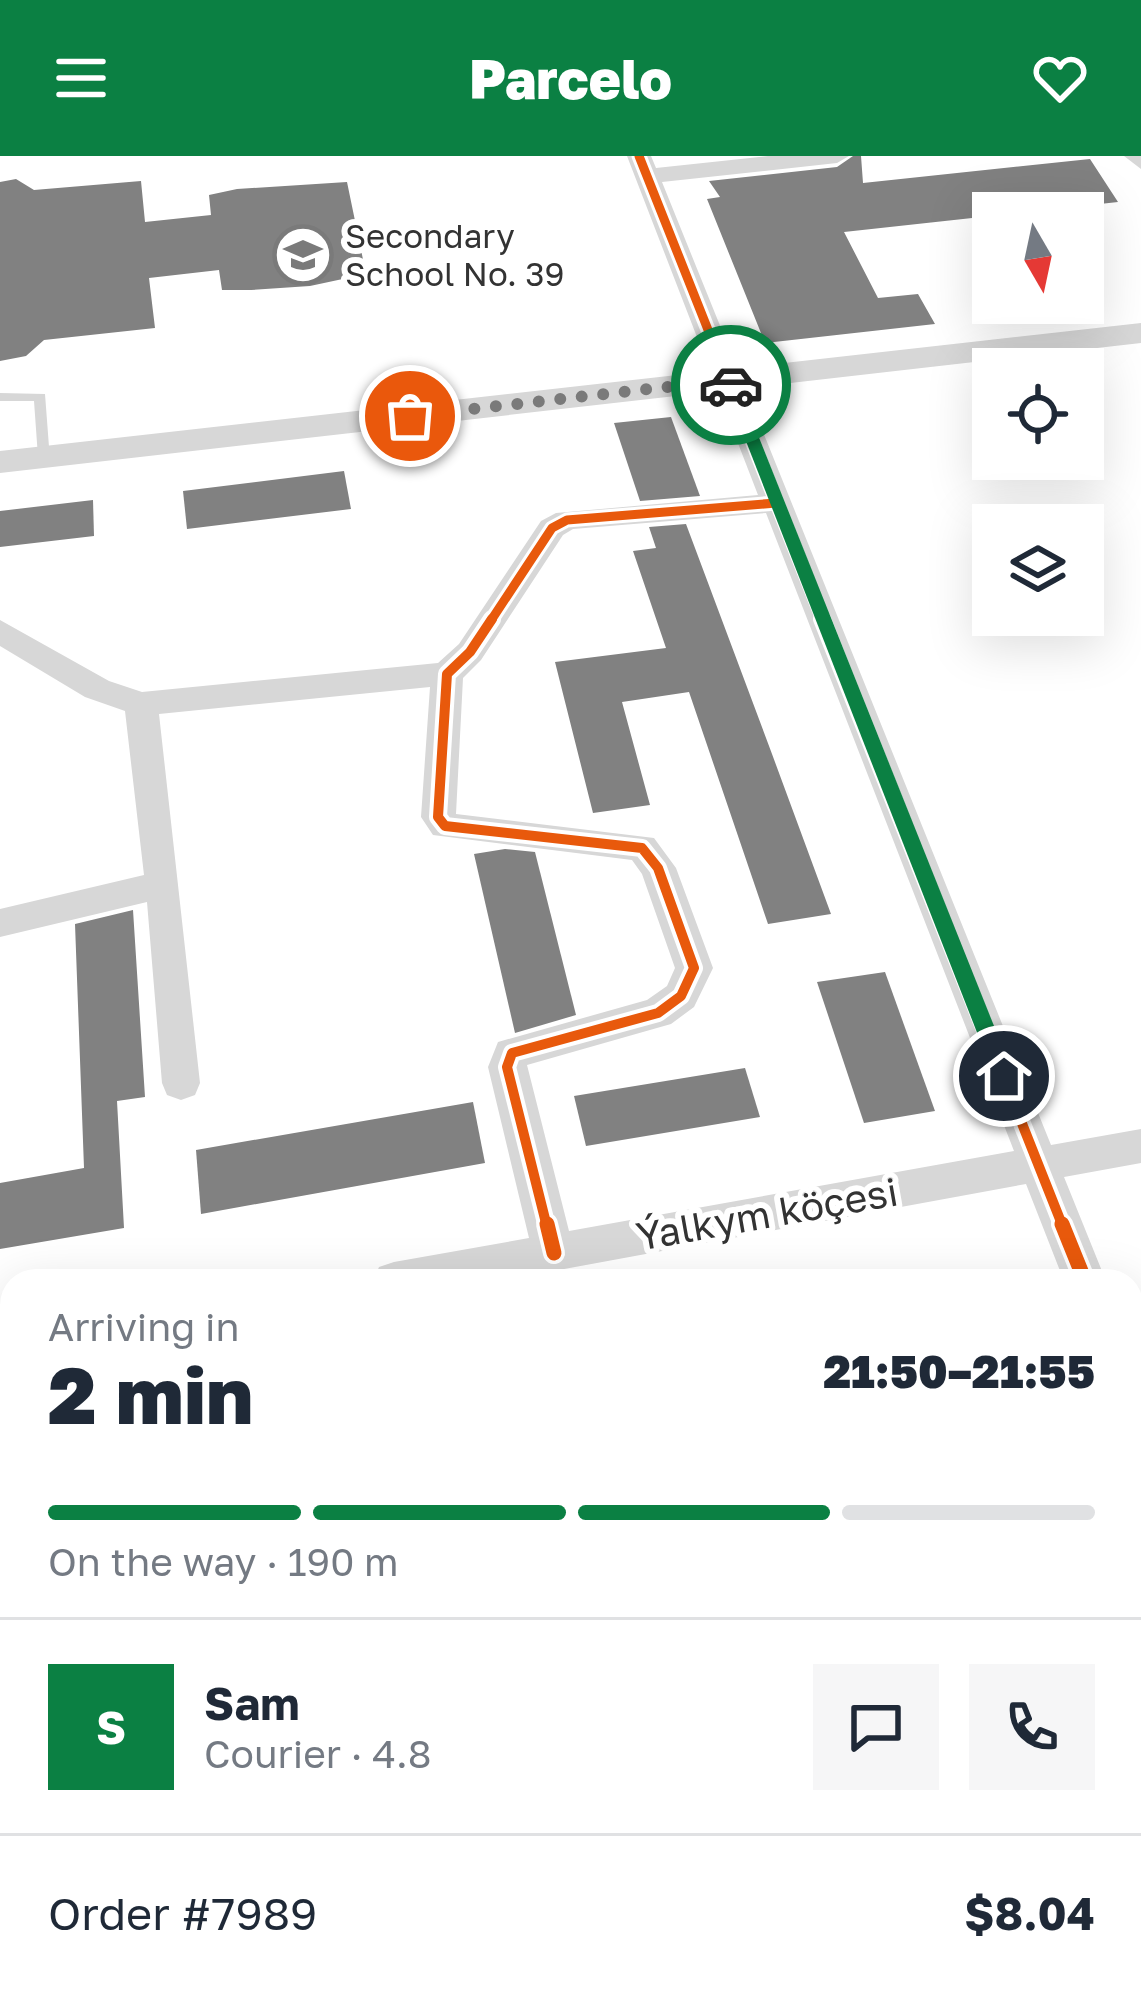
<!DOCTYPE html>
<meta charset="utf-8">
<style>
body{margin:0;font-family:"Golos Text",sans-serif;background:#f6f6f7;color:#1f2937;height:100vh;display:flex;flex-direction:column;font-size:45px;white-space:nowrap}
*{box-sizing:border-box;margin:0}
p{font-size:39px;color:#747a83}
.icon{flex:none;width:66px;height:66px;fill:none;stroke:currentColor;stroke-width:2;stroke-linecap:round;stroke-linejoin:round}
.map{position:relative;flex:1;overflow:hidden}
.sheet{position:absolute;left:0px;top:1113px;width:1143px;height:747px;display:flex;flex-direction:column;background:#fff;border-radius:36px 36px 0 0;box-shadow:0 12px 48px #0002}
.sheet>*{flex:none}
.needle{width:78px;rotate:171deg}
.tools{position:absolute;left:972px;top:36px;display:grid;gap:24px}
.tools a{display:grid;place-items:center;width:132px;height:132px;border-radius:0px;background:#fff;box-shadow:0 12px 48px #0002;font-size:60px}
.pin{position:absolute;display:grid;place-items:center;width:102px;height:102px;color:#fff;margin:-51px;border:6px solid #fff;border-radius:50%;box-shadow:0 3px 12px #0007}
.courier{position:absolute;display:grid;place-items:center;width:120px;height:120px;margin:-60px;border:9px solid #0b8043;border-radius:50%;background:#fff;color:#222;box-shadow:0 3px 15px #0007}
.overview em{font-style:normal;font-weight:800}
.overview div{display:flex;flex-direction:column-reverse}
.overview{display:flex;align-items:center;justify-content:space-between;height:204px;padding:0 48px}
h1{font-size:78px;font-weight:800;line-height:90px}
.bar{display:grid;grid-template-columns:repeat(4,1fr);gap:18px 12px;align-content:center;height:144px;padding:0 48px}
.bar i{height:15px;border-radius:9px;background:#e0e1e3}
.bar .active{background:#0b8043}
.bar p{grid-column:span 4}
.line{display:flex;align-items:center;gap:30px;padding:0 48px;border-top:3px solid #e0e1e3}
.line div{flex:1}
.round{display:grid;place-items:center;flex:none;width:126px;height:126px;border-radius:0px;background:#f6f6f7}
header{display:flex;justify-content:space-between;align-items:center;height:156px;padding:0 48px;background:#0b8043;color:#fff;font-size:54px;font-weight:800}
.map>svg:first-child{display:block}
</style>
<header><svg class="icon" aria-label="menu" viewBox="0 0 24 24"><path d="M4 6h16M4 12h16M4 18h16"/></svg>Parcelo<svg class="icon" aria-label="heart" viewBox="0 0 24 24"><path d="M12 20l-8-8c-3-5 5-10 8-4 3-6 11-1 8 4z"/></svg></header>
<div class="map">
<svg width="1141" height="1858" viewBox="0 0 1141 1858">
<rect width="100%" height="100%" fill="#fff"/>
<!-- building -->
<g fill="#818181">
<polygon points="853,0 861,0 863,27 1090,3 1118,46 844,76 878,142 918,138 935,168 765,187 707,43 720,41 709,25 837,11"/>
<polygon points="16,23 34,34 141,25 145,66 211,59 209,39 237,33 347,26 366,118 310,130 251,134 222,134 219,114 149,122 155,172 44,184 26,200 0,205 0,26"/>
<polygon points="671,261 700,340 640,345 614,267"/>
<polygon points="344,315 351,353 187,373 183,335"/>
<polygon points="93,344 94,380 0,391 0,355"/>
<polygon points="686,368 772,598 831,758 768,768 689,536 622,546 650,649 593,657 555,506 666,492 633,395 656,392 649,371"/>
<polygon points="505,693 535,696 576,859 515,877 474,698"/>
<polygon points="133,754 145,941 117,945 124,1072 0,1093 0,1027 84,1012 75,768"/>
<polygon points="885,816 935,955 864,967 817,826"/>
<polygon points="745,912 760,961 586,990 574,940"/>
<polygon points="473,946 485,1007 201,1058 196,994"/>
</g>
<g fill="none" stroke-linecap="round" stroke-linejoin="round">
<!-- service -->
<polygon fill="#d7d7d7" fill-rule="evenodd" points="0,237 45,238 50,304 45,305 38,301 34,245 0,245"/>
<!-- minor -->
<g fill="#d7d7d7" fill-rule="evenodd">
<path d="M627,0H651L656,12L768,0H849L837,7L662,26L1051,989L1141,973V1007L1064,1021L1106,1125H1064L1026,1028L499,1125H373L379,1111L394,1106L529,1082L488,911L498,886L647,844L667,830L675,812L642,718L632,704L433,679L421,661L430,531L159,558L200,927L195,939L181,944L167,939L162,927L147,746L0,781V753L144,719L125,555L85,541L0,490V464L109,525L142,536L438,507L459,488L541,365L556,357L758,339ZM766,357L1014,995L569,1075L527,909L671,868L694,851L713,812L676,712L654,682L456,658L463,522L481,504L563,379L573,373Z"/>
<polygon points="1124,0 1141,0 1141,13"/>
<polygon points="12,1172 12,1212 0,1214 0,1174"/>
<polygon points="1131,1220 1141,1224 1141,1287 1131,1283"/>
<polygon points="1141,1587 1141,1637 1131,1640 1131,1590"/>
<polygon points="12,1848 107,1848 103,1858 8,1858"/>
</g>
<!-- tertiary -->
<polygon fill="#d7d7d7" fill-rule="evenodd" points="1141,167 1141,187 0,317 0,295"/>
<defs>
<g id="cycleway-far2">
<polyline points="639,0 824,466"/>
<polyline points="490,466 552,372 567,364 776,347"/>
</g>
<g id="cycleway-far1">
<polyline points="492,463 470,496 447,518 438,661 445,670 642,692 658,712 694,812 681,840 658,857 512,897 507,911 547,1071"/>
<polyline points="822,463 1063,1071"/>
</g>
<g id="cycleway">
<polyline points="547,1068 554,1097"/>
<polyline points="1062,1068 1085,1125"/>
</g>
</defs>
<!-- cycleway-far2 casing -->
<use href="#cycleway-far2" stroke="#fff" stroke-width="15"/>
<!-- cycleway-far1 casing -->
<use href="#cycleway-far1" stroke="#fff" stroke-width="18"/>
<!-- cycleway casing -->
<use href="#cycleway" stroke="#fff" stroke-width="22"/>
<!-- cycleway-far2 -->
<use href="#cycleway-far2" stroke="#e8590c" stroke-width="9"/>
<!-- cycleway-far1 -->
<use href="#cycleway-far1" stroke="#e8590c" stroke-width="10"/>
<!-- cycleway -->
<use href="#cycleway" stroke="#e8590c" stroke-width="15"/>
</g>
<!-- route -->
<polygon fill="#0b8043" points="731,224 738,229 1014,920 1011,926 997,926 994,920 724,229"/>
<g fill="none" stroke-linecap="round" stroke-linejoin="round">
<!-- done -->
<polyline stroke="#7a7a7a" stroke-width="12" stroke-dasharray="0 21.6" points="410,260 729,224 731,229"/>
</g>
<!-- icons -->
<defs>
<symbol id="school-ring" viewBox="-11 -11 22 22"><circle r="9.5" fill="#fff" stroke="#7a7a7a" stroke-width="1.5"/><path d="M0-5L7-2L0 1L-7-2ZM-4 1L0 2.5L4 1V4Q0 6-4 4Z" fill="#7a7a7a"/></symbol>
</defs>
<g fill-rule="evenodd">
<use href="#school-ring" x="270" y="66" width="66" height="66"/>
</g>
<g text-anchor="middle" stroke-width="12" stroke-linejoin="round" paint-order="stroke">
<!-- far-poi labels -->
<g font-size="33" fill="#333" stroke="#fff" text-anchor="start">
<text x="345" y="92">Secondary<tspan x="345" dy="38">School No. 39</tspan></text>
</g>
<!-- street labels -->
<g font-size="39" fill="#333" stroke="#fff">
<text transform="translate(767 1058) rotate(-10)" y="14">Ýalkym köçesi</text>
</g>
</g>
</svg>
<div class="tools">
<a><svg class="needle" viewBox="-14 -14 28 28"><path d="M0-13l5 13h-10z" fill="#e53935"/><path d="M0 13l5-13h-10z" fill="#747a83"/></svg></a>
<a><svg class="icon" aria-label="locate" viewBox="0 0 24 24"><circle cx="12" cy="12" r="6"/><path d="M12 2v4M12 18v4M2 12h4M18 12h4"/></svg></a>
<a><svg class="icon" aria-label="layers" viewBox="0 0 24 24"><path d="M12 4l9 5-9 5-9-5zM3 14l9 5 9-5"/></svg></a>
</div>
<div class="pin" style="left:410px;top:260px;background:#ea580c"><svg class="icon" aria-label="bag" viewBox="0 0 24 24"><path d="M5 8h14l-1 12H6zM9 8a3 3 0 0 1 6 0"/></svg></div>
<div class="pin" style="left:1004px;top:920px;background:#1f2937"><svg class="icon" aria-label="home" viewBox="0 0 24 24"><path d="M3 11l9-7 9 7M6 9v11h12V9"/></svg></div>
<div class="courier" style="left:731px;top:229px"><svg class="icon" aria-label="car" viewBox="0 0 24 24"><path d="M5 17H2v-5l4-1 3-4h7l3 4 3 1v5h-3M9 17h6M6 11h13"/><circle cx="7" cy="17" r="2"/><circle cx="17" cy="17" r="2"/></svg></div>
<section class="sheet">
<div class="overview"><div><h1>2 min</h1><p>Arriving in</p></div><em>21:50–21:55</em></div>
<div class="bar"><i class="active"></i><i class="active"></i><i class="active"></i><i></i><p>On the way · 190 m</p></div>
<div class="line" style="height:216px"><b class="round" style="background:#0b8043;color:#fff">S</b><div><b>Sam</b><p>Courier · 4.8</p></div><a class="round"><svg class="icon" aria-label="chat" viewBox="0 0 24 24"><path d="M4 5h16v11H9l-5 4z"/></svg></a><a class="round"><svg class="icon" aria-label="phone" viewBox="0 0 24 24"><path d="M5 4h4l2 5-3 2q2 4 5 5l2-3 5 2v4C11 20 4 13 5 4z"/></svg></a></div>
<div class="line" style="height:156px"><div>Order #7989</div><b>$8.04</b></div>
</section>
</div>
